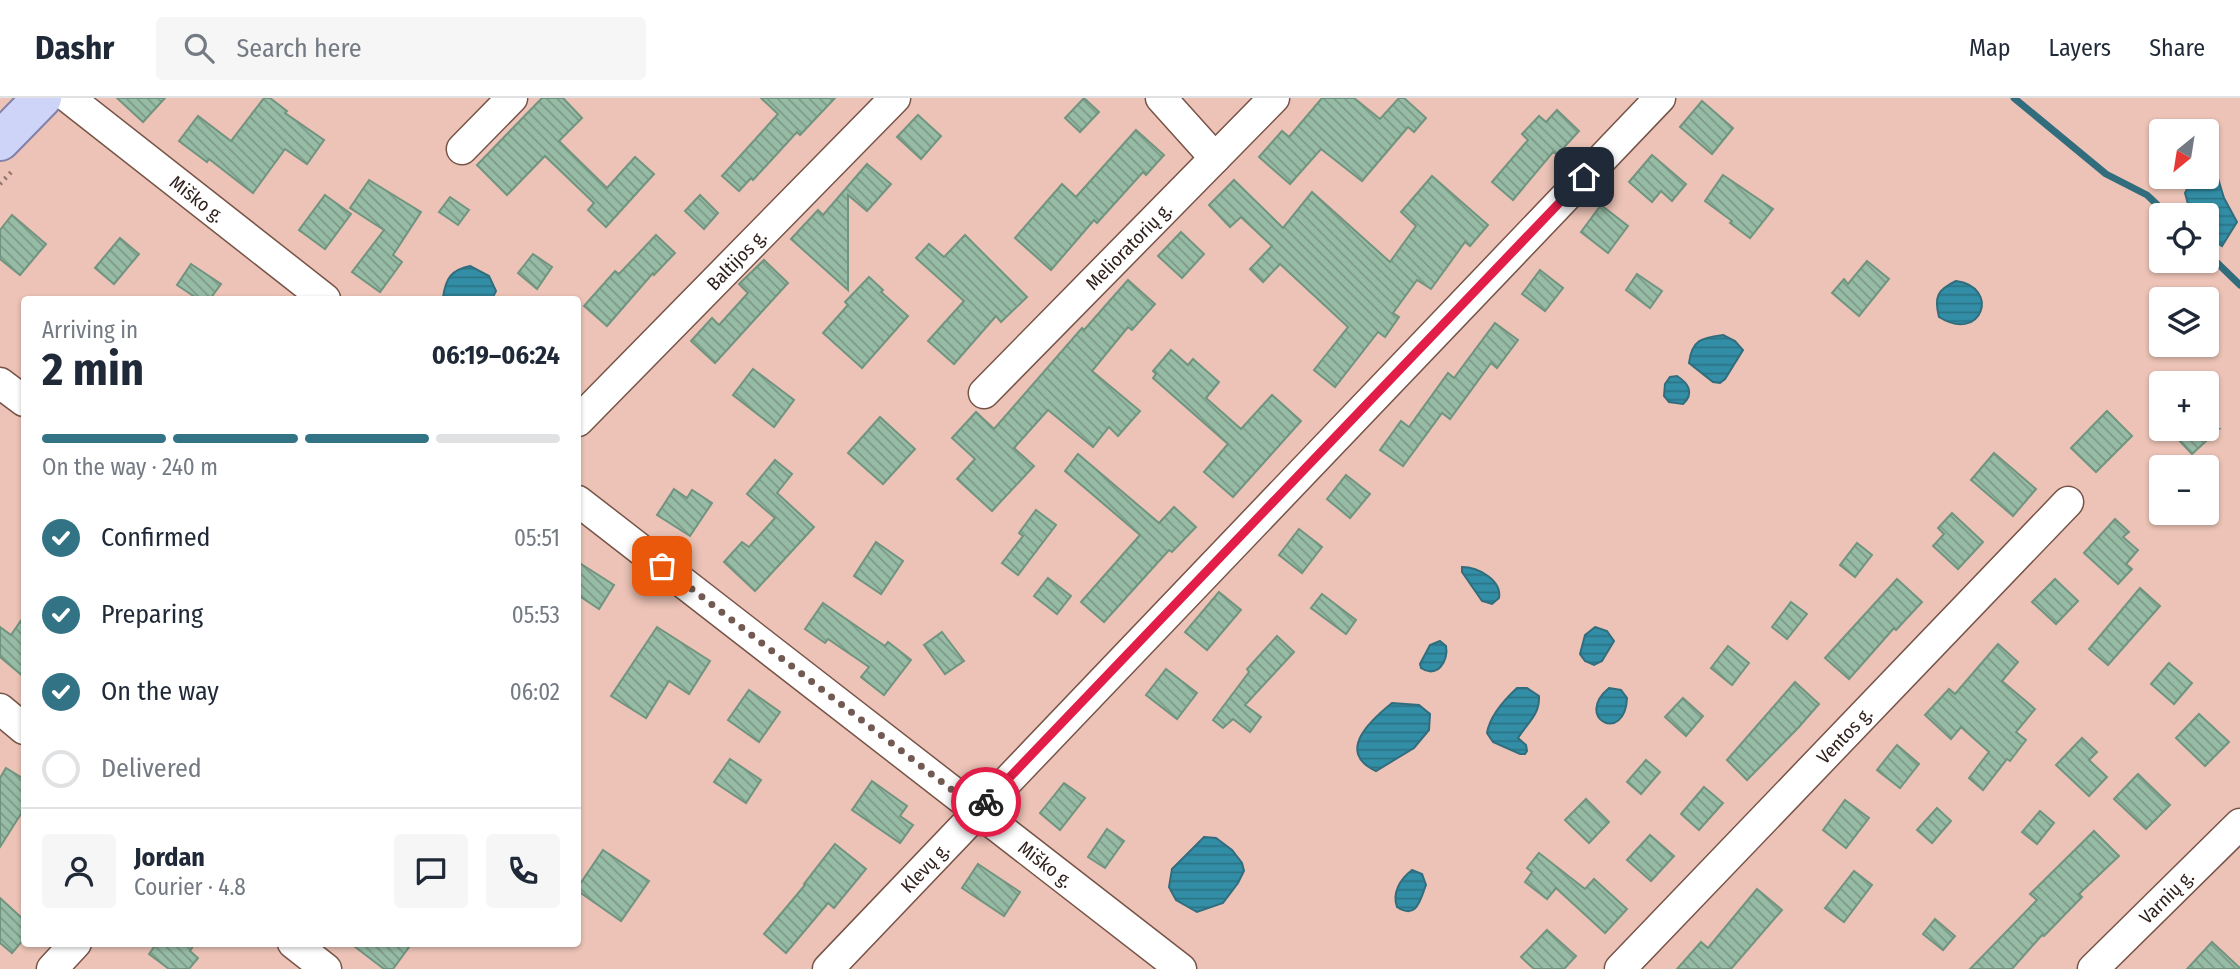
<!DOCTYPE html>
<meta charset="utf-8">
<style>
body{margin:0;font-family:"Fira Sans Condensed",sans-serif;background:#f6f6f7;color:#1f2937;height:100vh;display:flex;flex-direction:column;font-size:26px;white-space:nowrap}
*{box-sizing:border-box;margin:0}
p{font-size:23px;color:#747a83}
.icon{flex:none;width:38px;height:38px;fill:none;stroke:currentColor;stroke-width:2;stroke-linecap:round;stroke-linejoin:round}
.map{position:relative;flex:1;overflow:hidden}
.side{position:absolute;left:21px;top:198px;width:560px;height:651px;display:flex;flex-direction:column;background:#fff;border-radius:7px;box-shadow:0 2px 5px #0004}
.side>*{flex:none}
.needle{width:46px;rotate:210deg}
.buttons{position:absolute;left:2149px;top:21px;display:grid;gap:14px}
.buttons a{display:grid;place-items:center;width:70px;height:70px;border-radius:7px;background:#fff;box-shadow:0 2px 5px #0004;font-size:35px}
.pin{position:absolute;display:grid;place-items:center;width:60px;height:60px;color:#fff;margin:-30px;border-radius:14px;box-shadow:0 4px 10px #0006}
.courier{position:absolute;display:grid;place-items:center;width:70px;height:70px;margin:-35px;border:5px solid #e11d48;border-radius:50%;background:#fff;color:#222;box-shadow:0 2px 9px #0007}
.headline em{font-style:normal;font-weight:700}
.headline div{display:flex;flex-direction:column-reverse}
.headline{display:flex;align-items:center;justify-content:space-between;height:119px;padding:0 21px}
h1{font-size:46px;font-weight:700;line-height:52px}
.bar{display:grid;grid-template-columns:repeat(4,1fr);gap:10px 7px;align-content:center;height:84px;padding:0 21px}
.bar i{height:9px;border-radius:5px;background:#e0e1e3}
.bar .selected{background:#327486}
.bar p{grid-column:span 4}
.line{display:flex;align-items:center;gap:18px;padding:0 21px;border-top:2px solid #e0e1e3}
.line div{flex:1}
.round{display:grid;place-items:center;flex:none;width:74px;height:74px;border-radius:7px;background:#f6f6f7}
ol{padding:0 21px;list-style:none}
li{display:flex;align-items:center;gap:21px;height:77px}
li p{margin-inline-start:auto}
li .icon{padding:7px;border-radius:50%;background:#327486;color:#fff;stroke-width:4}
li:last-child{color:#747a83}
li i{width:38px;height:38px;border:4px solid #e0e1e3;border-radius:50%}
header{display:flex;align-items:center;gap:42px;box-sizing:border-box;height:98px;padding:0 35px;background:#fff;border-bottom:2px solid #e0e1e3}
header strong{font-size:33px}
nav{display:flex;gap:38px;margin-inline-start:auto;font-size:24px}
.search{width:490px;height:63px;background:#f6f6f7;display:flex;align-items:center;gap:18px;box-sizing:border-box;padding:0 24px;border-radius:7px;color:#747a83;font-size:26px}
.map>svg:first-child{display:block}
</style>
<header>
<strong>Dashr</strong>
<div class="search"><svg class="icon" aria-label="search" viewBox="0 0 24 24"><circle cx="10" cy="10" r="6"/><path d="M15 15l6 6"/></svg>Search here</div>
<nav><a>Map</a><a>Layers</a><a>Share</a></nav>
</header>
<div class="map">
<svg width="2240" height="871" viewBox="0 0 2240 871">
<defs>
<pattern id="water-rules" width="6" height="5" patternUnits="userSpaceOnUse" patternTransform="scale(1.75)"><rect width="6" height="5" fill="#328ea6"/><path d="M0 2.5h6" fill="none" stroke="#2b7487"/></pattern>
<pattern id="building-back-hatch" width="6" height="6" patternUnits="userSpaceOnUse" patternTransform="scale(1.75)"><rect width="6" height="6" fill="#97bca6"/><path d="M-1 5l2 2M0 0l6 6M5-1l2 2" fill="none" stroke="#7c9887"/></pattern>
</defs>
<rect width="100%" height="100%" fill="#ecc3b6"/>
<!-- water -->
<g fill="url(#water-rules)" stroke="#326d7d" stroke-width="2">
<polygon points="2207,69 2216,74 2224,100 2237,124 2222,148 2207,138 2207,117 2191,117 2185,95 2193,79 2207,79"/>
<path d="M470,168L489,178L496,193L492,201H447L443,199C446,180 451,172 470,168Z"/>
<path d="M1956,183C2001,189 1982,246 1939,219C1934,199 1937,192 1956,183Z"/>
<path d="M1723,237L1735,243L1743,252L1725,281L1720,285L1713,284L1689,265C1692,241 1702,240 1723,237Z"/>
<path d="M1677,278C1688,285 1695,295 1683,306L1669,304L1664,298L1665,286L1670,279Z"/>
<path d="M1462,469C1478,469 1502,482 1499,500L1492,506L1482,503L1462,474Z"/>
<polygon points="1595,529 1607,533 1614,543 1602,563 1594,567 1585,563 1580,556 1585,537"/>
<path d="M1440,543L1446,548C1449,563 1437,581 1421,570L1420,566L1430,547Z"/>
<path d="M1517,590H1527L1539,598C1540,617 1527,625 1518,640L1526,647L1527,653L1525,656H1520L1493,644L1487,635C1490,617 1504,602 1517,590Z"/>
<path d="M1609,590L1621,592L1627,600C1625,647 1573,620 1609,590Z"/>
<path d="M1392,605L1419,607L1430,616L1429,632L1414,650L1376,673C1335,654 1371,622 1392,605Z"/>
<polygon points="1204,739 1216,740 1232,752 1242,765 1244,773 1238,785 1223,805 1197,814 1176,802 1169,789 1172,771"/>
<path d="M1412,772L1422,776L1426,787C1420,802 1417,822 1397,809C1392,795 1400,781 1412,772Z"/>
</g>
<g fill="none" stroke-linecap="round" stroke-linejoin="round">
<!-- stream -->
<g stroke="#326d7d" stroke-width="7">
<polyline points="2014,0 2106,76 2147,97 2168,117"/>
<polyline points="2207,155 2240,187"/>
</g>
</g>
<!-- building -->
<g fill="url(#building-back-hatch)" stroke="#70947f" stroke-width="2">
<polygon points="117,0 165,0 143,24"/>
<polygon points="264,0 270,0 287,13 285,15 324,42 307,66 285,51 253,95 209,61 207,64 179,43 198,18 231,43"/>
<polygon points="542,0 563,0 582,20 559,43 607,90 635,59 654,76 606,129 588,112 594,105 545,58 507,97 477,67"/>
<polygon points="761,0 835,0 800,37 797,34 753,82 751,80 739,93 722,78 778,16"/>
<polygon points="1084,0 1099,14 1080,34 1065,20"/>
<polygon points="1322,0 1354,0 1380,21 1399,0 1404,0 1426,20 1414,34 1408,29 1362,83 1321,51 1290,86 1259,59 1282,33 1289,39"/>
<polygon points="1702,3 1733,30 1712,56 1680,29"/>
<polygon points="1557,12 1579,33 1557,57 1553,54 1513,102 1492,84 1528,42 1522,36 1539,18 1546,24"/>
<polygon points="918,17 941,38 921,61 897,39"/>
<polygon points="1136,32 1164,57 1146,77 1143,74 1097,125 1094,122 1051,172 1015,140 1062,86 1076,99"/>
<polygon points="1652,57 1686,86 1672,103 1661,93 1652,104 1629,84"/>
<polygon points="867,66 891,86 867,113 848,97 848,192 791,141 818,112 823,117"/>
<polygon points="1723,77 1773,111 1750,140 1730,125 1732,123 1705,103"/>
<polygon points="1432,78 1488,127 1470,148 1465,144 1431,191 1417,182 1393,215 1399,219 1385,239 1378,234 1335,289 1314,272 1348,229 1280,166 1263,184 1250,171 1272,148 1241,119 1230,129 1209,107 1234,82 1283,130 1312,94 1390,164 1416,128 1401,114"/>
<polygon points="369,82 421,114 393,157 402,164 380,194 352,174 384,132 350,110"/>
<polygon points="325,97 351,116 325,151 299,132"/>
<polygon points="700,97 718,115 704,131 685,113"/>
<polygon points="450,99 469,112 458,127 439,114"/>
<polygon points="1601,107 1628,128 1608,155 1581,134"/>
<polygon points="12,117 46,146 20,177 0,161 0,132"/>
<polygon points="1181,134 1204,156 1182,180 1158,158"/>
<polygon points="656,137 675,155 654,177 653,175 607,228 584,208 615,173 619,176"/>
<polygon points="965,137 1027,199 1001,224 996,218 954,266 928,243 964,203 916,160 929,146 944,159"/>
<polygon points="120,140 139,156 114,186 95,170"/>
<polygon points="533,156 552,169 537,191 518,175"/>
<polygon points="764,162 788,185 715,265 691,243 712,220 719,227 748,195 739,186"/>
<polygon points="1867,163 1889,181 1859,218 1832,195 1844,181 1848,186"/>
<polygon points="191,166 221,186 210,201 198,201 177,187"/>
<polygon points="1540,172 1563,190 1545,213 1522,196"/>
<polygon points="1637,176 1662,193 1650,210 1626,192"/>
<polygon points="869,179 883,192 881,194 908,218 862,270 823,235 848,207 845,204"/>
<polygon points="1128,182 1155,206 1132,232 1128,229 1092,273 1140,313 1118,338 1109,329 1093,349 1048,312 1014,350 1034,368 992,413 957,381 975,361 952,340 976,314 994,331 1082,230 1084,232"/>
<polygon points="1495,225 1518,242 1497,270 1491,265 1450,321 1442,315 1403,368 1380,352 1401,323 1409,329 1448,275 1454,280"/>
<polygon points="1171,252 1188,267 1193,261 1219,284 1206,300 1241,331 1272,297 1301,323 1233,399 1204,374 1228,346 1153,280 1156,276 1153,273"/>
<polygon points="753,271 794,302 774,329 733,297"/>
<polygon points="2107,313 2132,338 2096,374 2071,350"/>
<polygon points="880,319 915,351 883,386 848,355"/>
<polygon points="2186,331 2219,331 2192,356 2176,339"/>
<polygon points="1994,355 2036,391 2013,418 1971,382"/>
<polygon points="1078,356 1159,425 1174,409 1196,429 1172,454 1169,452 1104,524 1081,504 1140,437 1065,373"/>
<polygon points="775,362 792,376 777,395 814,429 755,493 724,464 742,444 749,449 775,420 747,396"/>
<polygon points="1346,377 1370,396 1350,420 1327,401"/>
<polygon points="674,391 687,400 692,392 712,405 690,438 657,417"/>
<polygon points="1036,412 1056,427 1018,477 1002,465 1023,438 1019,435"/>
<polygon points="1952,415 1983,444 1958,471 1933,448 1944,436 1938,430"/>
<polygon points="2115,421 2129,434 2123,439 2138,452 2126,466 2132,471 2118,486 2084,455"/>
<polygon points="1299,431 1322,449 1302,475 1279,457"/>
<polygon points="876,444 903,463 881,496 854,478"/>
<polygon points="1857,445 1872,457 1855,479 1840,467"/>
<polygon points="578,464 614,487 599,511 578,497"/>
<polygon points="1048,480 1071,498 1057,516 1034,498"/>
<polygon points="1897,481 1922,504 1896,532 1894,530 1849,581 1825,560"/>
<polygon points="2055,481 2078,503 2056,526 2032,504"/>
<polygon points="2140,490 2160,508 2108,567 2089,551"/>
<polygon points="1219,494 1241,512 1207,552 1185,534"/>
<polygon points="1322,496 1356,522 1346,536 1311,510"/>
<polygon points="1791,504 1807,516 1787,541 1772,529"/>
<polygon points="823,505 885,548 888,544 911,562 884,597 861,579 869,569 828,541 825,545 805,531"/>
<polygon points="24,518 24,579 0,559 0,529 11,537"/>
<polygon points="657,529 710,563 689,596 669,583 646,620 611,598"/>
<polygon points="942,534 964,563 945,576 924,547"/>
<polygon points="1277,538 1294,554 1245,607 1261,619 1250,634 1233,621 1223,630 1213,622 1249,574 1247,571"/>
<polygon points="1998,546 2018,564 2002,583 2035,611 2016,634 2026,642 2010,663 2007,661 1983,692 1969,680 1989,654 1961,629 1951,641 1925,617 1949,591 1955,596"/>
<polygon points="1728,548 1749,565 1732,587 1711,570"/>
<polygon points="2169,565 2192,585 2174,606 2151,586"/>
<polygon points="1166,571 1197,595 1177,621 1146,597"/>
<polygon points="1795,584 1819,606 1798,630 1747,682 1727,662"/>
<polygon points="749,592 780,614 759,644 728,622"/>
<polygon points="1683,600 1703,618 1686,638 1665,619"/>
<polygon points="2199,616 2229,644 2205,668 2176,640"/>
<polygon points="2082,640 2097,654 2089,662 2107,679 2089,698 2056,667"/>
<polygon points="1897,647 1919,666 1900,690 1877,672"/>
<polygon points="730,661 761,682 746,705 714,684"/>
<polygon points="1646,662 1660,674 1641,696 1627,684"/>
<polygon points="6,670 24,681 24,711 0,749 0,680"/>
<polygon points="2138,676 2170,707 2146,731 2114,701"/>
<polygon points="872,683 907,708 900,718 913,727 900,745 852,712"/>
<polygon points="1064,685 1085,700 1060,732 1040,715"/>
<polygon points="1704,689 1723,705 1699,732 1681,716"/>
<polygon points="1586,701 1609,724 1589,745 1565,722"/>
<polygon points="1845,702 1869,720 1846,750 1823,732"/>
<polygon points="1937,710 1951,723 1932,745 1917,732"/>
<polygon points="2040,713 2054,725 2037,746 2022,734"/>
<polygon points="1107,731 1124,743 1105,770 1088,759"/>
<polygon points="2094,733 2119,758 2079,796 2082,799 2044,838 2042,837 2012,871 1970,871 2037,802 2030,796"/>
<polygon points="1650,737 1674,758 1651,783 1627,762"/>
<polygon points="835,746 866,771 834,810 828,805 786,855 764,836 805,787 804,786"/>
<polygon points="603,752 649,783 621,823 578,793 578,789"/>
<polygon points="1539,755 1585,791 1594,781 1627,811 1605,835 1556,790 1547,801 1525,784 1532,774 1527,770"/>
<polygon points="978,766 1020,794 1004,818 962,790"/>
<polygon points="1854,773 1872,787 1844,824 1825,810"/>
<polygon points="1757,791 1782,812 1731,871 1677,871 1701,844 1708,850"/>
<polygon points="0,800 24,822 24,841 12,855 0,845"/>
<polygon points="1935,821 1955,838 1943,852 1923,836"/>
<polygon points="1547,832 1576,858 1564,871 1534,871 1521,859"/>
<polygon points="2212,844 2240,870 2240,871 2187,871"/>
<polygon points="157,845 195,845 190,853 198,860 189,871 169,871 149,856"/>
<polygon points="350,845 412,845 393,871 384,871"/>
</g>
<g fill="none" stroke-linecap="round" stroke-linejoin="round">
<defs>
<g id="minor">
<path id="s1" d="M69,0L325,201"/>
<polyline points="1161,0 1215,60"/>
<polyline points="462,51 512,0"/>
<polyline points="0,285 24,303"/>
<path id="s2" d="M984,295L1274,0"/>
<path id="s3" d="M578,323L895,0"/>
<path id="s4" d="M578,403L1181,871"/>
<polyline points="0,611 24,631"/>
<polyline points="293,845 326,871"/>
<polyline points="52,871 76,845"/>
<path id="s5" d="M828,871L1660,0"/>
<path id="s6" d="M1620,871L2068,404"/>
<path id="s7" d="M2093,871L2240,726"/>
</g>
<polyline id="major" points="0,43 42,0"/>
</defs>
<!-- minor casing -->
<use href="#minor" stroke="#775448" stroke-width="33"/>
<!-- major casing -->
<use href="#major" stroke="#8281a9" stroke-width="42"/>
<!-- path -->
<polyline stroke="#90736b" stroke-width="4.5" stroke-dasharray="2 5" stroke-linecap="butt" points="0,86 13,72"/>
<!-- minor -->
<use href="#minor" stroke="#fff" stroke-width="30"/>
<!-- major -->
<use href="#major" stroke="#ced3f8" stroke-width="38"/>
</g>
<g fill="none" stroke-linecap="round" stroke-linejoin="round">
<!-- done -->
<polyline stroke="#725a53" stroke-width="7" stroke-dasharray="0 12.6" points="662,468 978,712 986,704"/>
<!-- route -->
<polyline stroke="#e11d48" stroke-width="9" points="986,704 1584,79"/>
</g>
<g text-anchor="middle" stroke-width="5" stroke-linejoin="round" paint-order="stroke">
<!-- street labels -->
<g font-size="19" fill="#31211d" stroke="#ecc3b6">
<text dy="7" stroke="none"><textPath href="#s1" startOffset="163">Miško g.</textPath></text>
<text dy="7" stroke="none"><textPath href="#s2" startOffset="206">Melioratorių g.</textPath></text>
<text dy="7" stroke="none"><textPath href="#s3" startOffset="226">Baltijos g.</textPath></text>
<text dy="7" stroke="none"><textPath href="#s6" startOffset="324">Ventos g.</textPath></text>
<text dy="7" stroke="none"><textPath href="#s4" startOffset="592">Miško g.</textPath></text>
<text dy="7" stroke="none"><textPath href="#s5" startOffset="140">Klevų g.</textPath></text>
<text dy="7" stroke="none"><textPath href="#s7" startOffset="103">Varnių g.</textPath></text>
</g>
</g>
</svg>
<div class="buttons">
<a><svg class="needle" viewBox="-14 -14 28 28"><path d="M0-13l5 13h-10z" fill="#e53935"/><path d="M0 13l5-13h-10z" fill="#747a83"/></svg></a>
<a><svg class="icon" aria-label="locate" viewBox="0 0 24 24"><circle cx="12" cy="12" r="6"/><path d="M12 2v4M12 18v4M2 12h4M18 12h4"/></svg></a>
<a><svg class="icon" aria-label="layers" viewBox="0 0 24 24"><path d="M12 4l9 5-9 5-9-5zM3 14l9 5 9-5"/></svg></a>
<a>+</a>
<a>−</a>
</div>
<div class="pin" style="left:662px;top:468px;background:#ea580c"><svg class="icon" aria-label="bag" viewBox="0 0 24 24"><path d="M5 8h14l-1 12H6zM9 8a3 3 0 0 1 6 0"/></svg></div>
<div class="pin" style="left:1584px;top:79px;background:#1f2937"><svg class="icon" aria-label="home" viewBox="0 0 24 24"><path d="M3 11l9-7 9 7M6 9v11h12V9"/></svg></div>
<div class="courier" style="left:986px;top:704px"><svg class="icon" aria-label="bike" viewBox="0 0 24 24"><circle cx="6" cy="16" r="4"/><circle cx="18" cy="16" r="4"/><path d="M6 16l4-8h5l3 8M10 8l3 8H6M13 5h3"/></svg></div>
<section class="side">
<div class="headline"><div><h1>2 min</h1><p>Arriving in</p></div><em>06:19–06:24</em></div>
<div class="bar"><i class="selected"></i><i class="selected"></i><i class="selected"></i><i></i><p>On the way · 240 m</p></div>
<ol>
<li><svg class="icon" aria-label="check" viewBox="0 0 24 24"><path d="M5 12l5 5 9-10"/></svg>Confirmed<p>05:51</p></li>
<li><svg class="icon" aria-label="check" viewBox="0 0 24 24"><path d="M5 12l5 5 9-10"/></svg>Preparing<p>05:53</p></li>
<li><svg class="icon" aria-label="check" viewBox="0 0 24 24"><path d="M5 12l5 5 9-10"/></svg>On the way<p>06:02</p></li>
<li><i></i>Delivered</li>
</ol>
<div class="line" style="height:126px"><a class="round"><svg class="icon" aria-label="person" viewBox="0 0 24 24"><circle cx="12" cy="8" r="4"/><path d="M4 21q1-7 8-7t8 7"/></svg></a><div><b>Jordan</b><p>Courier · 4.8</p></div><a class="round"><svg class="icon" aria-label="chat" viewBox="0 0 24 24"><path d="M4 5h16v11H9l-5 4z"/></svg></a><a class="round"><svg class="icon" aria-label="phone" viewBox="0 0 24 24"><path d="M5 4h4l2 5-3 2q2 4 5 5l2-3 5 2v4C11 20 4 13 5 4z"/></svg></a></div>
</section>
</div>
